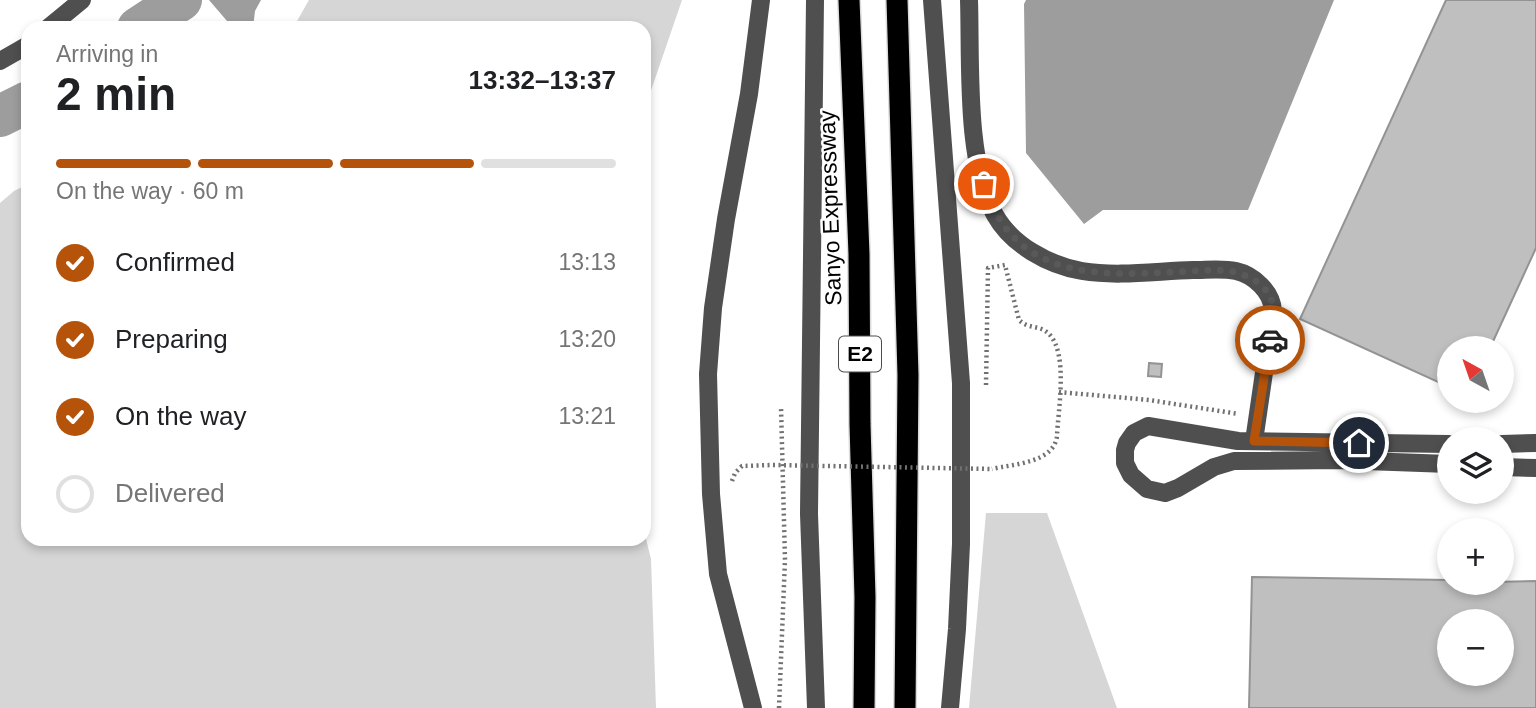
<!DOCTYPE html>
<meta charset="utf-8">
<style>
body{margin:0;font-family:Arial,sans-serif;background:#f2f2f2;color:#202124;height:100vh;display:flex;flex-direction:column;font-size:26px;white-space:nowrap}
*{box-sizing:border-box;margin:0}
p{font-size:23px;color:#757577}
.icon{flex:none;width:38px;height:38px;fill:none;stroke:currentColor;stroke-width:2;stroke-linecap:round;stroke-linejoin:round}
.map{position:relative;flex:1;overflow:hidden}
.side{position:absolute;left:21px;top:21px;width:630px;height:525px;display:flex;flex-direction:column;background:#fff;border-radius:21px;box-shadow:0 4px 10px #0003}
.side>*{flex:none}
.needle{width:46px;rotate:320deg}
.tools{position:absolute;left:1437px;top:336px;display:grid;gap:14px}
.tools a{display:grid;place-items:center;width:77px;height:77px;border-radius:50%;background:#fff;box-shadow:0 4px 10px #0003;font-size:35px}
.pin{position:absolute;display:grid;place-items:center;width:60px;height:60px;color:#fff;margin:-30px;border:4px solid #fff;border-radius:50%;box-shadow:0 2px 7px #0007}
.courier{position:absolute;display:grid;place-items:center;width:70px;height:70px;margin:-35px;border:5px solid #b45309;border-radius:50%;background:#fff;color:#222;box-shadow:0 2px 9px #0007}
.head em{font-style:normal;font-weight:700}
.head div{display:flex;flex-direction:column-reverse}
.head{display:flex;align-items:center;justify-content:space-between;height:119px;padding:0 35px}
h1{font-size:46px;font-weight:700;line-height:52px}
.bar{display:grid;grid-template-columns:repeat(4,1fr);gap:10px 7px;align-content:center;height:84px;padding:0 35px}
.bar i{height:9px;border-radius:5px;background:#e0e0e0}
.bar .selected{background:#b45309}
.bar p{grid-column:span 4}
ol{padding:0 35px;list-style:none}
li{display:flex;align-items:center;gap:21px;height:77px}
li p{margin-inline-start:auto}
li .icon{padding:7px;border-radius:50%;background:#b45309;color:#fff;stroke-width:4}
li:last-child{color:#757577}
li i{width:38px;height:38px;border:4px solid #e0e0e0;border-radius:50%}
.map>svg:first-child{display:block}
</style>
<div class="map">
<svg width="1536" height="708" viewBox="0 0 1536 708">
<rect width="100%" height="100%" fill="#fff"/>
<!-- green -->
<g fill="#d6d6d6">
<polygon points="309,0 682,0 644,111 644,28 293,28"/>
<polygon points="28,184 28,539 644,539 644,531 651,559 656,708 0,708 0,203 14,191"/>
<polygon points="986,513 1047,513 1117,708 969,708"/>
</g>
<!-- water -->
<g fill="#9d9d9d">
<polygon points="209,0 261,0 255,11 253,28 233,28"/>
<polygon points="1026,0 1334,0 1248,210 1103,210 1084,224 1026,153 1024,4"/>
</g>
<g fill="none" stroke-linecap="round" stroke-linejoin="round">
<!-- river -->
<g stroke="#9d9d9d" stroke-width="42">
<polyline points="138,28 181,0"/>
<polyline points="0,116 28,102"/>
</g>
</g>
<!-- building -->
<g fill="#bfbfbf" stroke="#939393" stroke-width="2" fill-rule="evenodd">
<polygon points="1446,0 1536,0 1536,248 1490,348 1449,348 1449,387 1300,319"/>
<polygon points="1149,363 1162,364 1161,377 1148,376"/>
<path d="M1252,577L1449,580V583L1536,581V708H1249ZM1449,621H1502V674H1449Z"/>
</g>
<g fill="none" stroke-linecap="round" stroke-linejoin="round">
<defs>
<g id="highway">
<polyline points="849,0 859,254 860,424 865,597 864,708"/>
<polyline points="897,0 908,375 905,708"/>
</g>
</defs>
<!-- highway casing -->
<use href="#highway" stroke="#dbdbdb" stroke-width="24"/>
<!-- path -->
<g stroke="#717171" stroke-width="4.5" stroke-dasharray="2 3.5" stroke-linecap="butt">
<path d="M986,385L988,268L1005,265L1019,320C1028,329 1039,325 1048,333C1069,352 1058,410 1057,436C1054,463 1013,464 992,469"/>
<polyline points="1059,392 1149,400 1239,414"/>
<polyline points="732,481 735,473 742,466 773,465"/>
<polyline points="779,708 785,560 781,407"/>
</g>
<!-- minor -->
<g stroke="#4f4f4f" stroke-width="18">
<polyline points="815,0 809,514 816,708"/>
<polyline points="932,0 961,383 961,544 957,629 950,708"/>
<path d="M969,0C971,61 965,162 995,215C1012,245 1048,265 1082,271C1118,277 1157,271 1193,270C1207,270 1222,268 1236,271C1254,275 1272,292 1273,311L1254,441"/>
<polyline points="48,28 82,0"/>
<polyline points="0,61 28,45"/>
<polyline points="1449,444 1238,441 1148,426 1134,433 1127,443 1125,450 1125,463 1131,475 1147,489 1165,493 1178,488 1214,467 1234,461 1338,460 1449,464"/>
<polyline points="1502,444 1536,443"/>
<polyline points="1502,467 1536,468"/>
<polyline points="753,708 718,574 711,494 708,374 713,308 726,219 749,94 761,0"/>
</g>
<!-- highway -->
<use href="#highway" stroke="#000" stroke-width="21"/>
<!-- path-bridge -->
<polyline stroke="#717171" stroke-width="4.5" stroke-dasharray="2 3.5" stroke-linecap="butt" points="773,465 992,469"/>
</g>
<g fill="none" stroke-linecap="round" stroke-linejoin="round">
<!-- done -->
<path stroke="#595959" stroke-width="7" stroke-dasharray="0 12.6" d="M984,184C1018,296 1127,272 1218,270C1241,271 1269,281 1273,307C1275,318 1272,330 1270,340"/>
<!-- route -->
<polyline stroke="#b45309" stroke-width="9" points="1270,340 1254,441 1359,443"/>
</g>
<g text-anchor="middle" stroke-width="5" stroke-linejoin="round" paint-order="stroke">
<!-- shield labels -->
<rect fill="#fff" stroke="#4c4c4c" stroke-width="2" x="839" y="336.5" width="42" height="35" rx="5"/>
<g font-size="21" font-weight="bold" fill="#000">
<text x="860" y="361">E2</text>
</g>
<!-- street labels -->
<g font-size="23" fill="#000" stroke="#fff">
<text transform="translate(830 208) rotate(-92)" y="8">Sanyo Expressway</text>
</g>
</g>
</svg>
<div class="tools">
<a><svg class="needle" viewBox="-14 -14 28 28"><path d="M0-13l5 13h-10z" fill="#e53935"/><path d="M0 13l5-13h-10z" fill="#757577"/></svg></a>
<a><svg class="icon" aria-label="layers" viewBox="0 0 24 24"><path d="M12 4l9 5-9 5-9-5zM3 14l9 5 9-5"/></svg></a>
<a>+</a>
<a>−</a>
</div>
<div class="pin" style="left:984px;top:184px;background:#ea580c"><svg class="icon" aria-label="bag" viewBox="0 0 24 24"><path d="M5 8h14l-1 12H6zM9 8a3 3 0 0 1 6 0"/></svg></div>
<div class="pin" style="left:1359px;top:443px;background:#1f2937"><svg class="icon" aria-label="home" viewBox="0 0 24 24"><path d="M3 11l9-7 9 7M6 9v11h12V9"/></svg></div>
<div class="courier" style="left:1270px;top:340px"><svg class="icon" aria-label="car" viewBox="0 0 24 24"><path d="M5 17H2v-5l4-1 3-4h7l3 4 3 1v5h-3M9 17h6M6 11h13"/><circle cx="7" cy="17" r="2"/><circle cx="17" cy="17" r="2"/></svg></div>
<section class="side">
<div class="head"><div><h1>2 min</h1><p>Arriving in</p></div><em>13:32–13:37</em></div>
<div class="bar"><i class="selected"></i><i class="selected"></i><i class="selected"></i><i></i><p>On the way · 60 m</p></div>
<ol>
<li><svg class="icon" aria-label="check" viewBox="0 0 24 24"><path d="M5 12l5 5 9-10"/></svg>Confirmed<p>13:13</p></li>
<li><svg class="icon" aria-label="check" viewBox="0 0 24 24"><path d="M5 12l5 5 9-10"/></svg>Preparing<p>13:20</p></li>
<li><svg class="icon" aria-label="check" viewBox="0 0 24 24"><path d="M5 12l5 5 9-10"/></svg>On the way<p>13:21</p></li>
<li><i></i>Delivered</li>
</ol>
</section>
</div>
